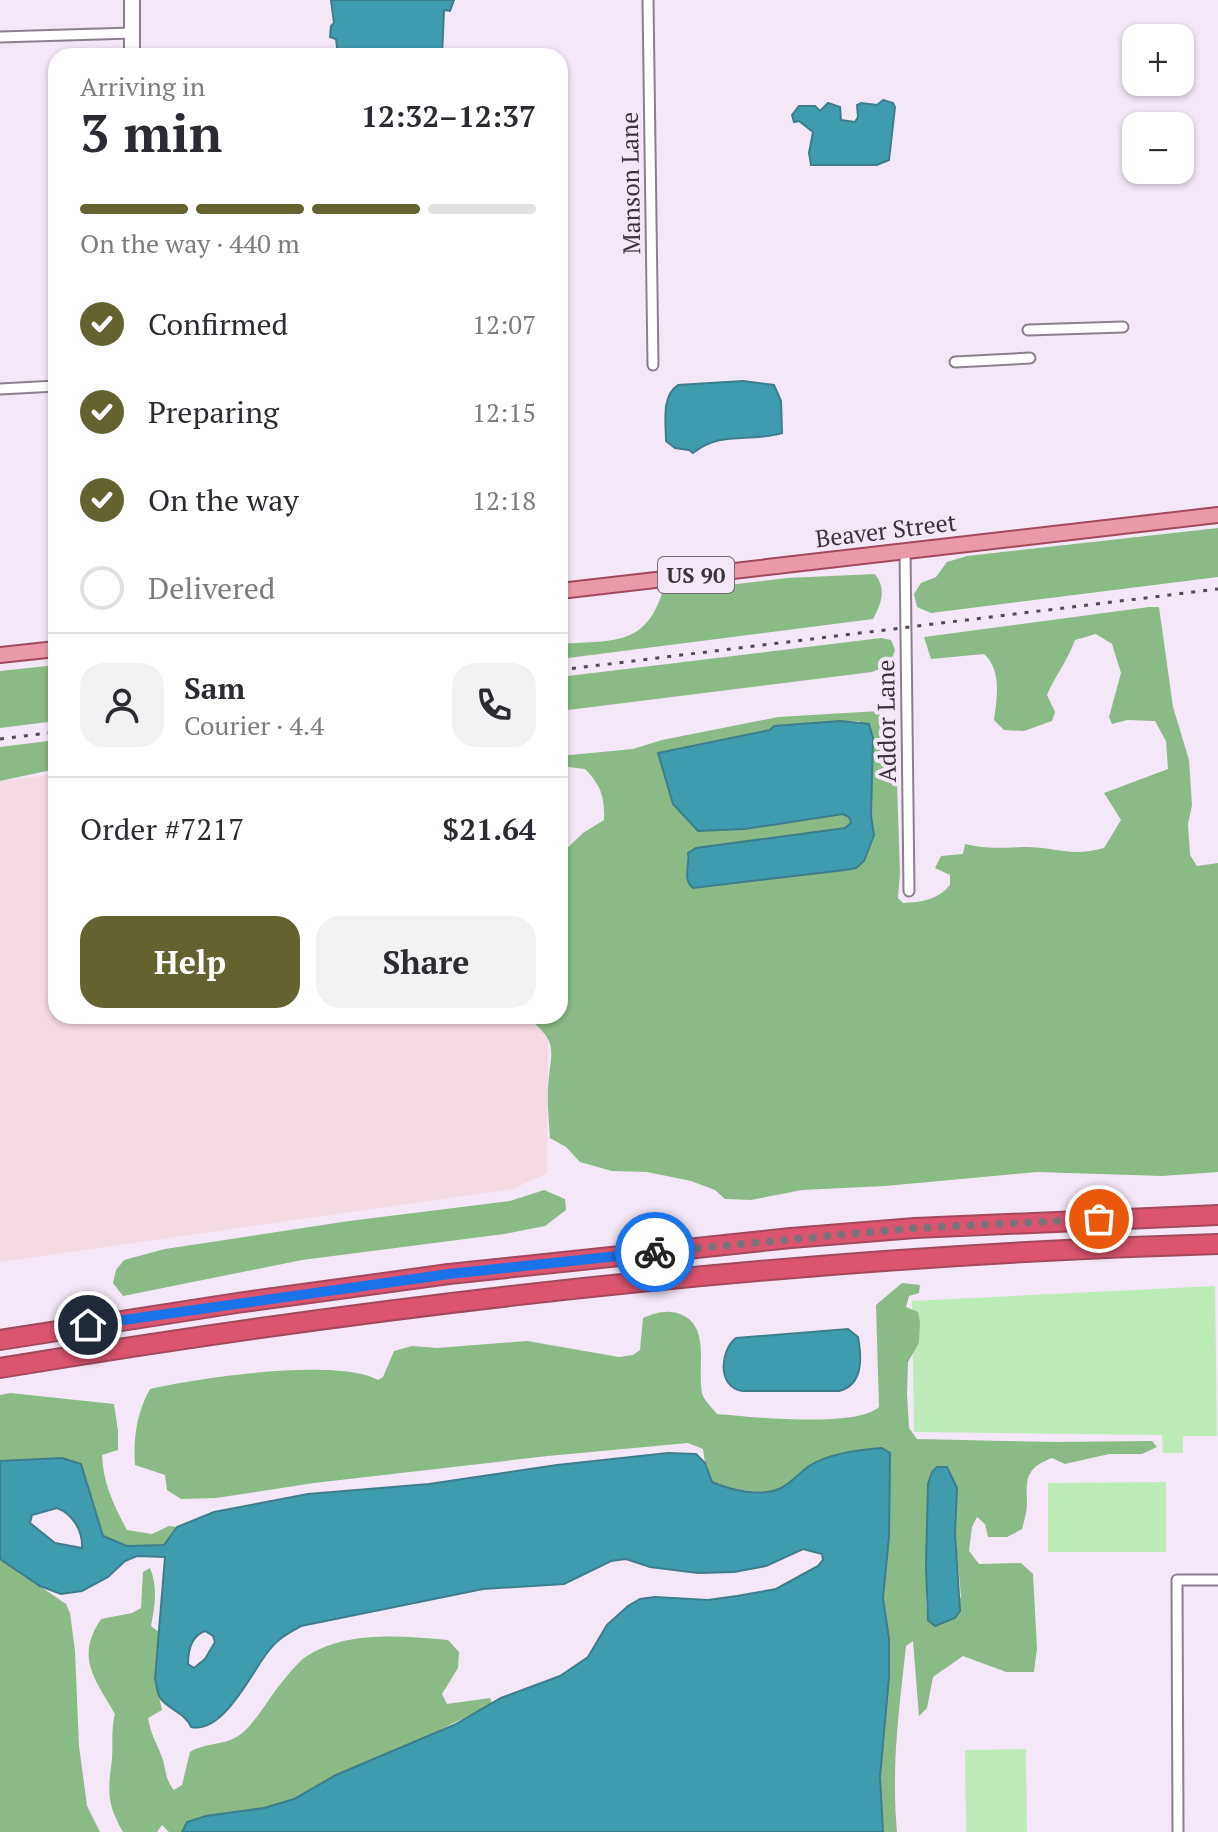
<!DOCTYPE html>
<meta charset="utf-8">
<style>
body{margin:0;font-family:"PT Serif",serif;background:#f2f2f3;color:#2b2b33;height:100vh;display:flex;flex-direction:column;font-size:30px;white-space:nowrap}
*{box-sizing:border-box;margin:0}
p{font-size:26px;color:#7c7c81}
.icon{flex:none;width:44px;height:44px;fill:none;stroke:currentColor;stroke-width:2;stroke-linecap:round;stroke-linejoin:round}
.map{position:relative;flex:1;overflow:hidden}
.side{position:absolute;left:48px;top:48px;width:520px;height:976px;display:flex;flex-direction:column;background:#fff;border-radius:24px;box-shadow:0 2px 6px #0004}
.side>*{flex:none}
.controls{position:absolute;left:1122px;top:24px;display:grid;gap:16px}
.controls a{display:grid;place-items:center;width:72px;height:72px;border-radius:16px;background:#fff;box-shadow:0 2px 6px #0004;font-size:40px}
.pin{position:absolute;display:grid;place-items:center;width:68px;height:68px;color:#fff;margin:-34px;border:4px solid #fff;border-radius:50%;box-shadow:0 2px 8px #0007}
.courier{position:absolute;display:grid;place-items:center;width:80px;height:80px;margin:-40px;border:6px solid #1a73e8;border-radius:50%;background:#fff;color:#222;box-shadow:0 2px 10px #0007}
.summary em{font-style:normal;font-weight:800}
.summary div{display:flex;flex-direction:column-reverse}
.summary{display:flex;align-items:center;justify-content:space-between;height:136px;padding:0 32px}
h1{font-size:52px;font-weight:800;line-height:60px}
.bar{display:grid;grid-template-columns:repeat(4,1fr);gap:12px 8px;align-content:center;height:96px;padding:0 32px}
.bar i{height:10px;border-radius:6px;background:#e1e1e2}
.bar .selected{background:#64622e}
.bar p{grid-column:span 4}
.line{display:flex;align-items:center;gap:20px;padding:0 32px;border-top:2px solid #e1e1e2}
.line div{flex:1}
.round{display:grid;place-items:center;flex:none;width:84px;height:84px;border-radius:24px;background:#f2f2f3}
ol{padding:0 32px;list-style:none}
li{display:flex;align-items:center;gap:24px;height:88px}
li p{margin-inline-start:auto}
li .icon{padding:8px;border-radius:50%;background:#64622e;color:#fff;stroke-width:4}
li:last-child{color:#7c7c81}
li i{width:44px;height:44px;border:4px solid #e1e1e2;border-radius:50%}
.action{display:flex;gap:16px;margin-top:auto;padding:16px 32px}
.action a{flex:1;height:92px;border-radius:24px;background:#64622e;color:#fff;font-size:32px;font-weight:800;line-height:92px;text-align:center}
.action a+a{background:#f2f2f3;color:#2b2b33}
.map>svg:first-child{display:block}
</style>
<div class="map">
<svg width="1218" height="1832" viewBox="0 0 1218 1832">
<rect width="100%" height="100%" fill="#f4e7f7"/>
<!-- industrial -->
<polygon fill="#f4dae1" points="56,774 56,1016 524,1016 548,1034 547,1173 513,1189 0,1262 0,781"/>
<!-- green -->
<g fill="#bdecb9">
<polygon points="1215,1286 1217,1436 1183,1436 1183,1453 1163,1453 1162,1435 914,1432 912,1301"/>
<polygon points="1166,1482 1166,1552 1048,1552 1048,1483"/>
<polygon points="1026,1749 1027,1832 966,1832 965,1750"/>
</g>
<!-- forest -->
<g fill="#8abb86" fill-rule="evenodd">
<polygon points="1218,528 1218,577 931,613 917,607 914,594 921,583 936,577 947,562 967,556"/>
<path d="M875,574C887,590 881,604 873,619L560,659V644C609,640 645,648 662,593L787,578Z"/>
<path d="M1149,607H1159L1173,707L1189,760L1192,805L1188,824L1190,855L1197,866L1218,863V1172L1162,1176L1037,1172L885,1186L802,1190L751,1200L725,1199L715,1190L691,1181L647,1172L612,1171L580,1162L566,1147L550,1138C549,1122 547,1104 548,1087C551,1049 560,1042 525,1016H560V855L583,833L604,820C605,798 601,785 585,769L560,766V756L633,749L662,740L778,717L879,711L896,752L900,873L898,898L903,903C923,902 937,900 950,885V875L935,868L941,856L963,854L965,844C989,850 1005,847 1028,847C1058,848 1073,857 1104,848L1121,820L1104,793L1168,769L1166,741L1155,721L1127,720L1112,724L1109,717L1121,673L1112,644L1096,634L1075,640C1068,660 1055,676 1047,695L1055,712L1052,721L1024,731L1004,730L994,720C997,698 1002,670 984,654L931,659L924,637ZM859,721L873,738L871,816L874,835L686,876L688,853L696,848L845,828L851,823L849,817L844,814L745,829L698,831L677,808L710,742L790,726Z"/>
<polygon points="881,638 891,640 895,650 890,665 872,672 560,711 560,677"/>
<polygon points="56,665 56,721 0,728 0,671"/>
<polygon points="56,740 56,769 0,781 0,747"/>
<polygon points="544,1190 565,1199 566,1210 545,1226 504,1234 302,1260 123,1296 113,1283 116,1270 124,1260 165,1249 349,1221 510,1201"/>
<path d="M902,1283L920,1285L919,1293L909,1296L906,1307L918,1312L920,1322L919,1343L908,1362L907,1394L909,1428L917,1439L1056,1442L1152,1441L1157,1447L1142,1454H1109L1065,1464L1052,1458C1026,1468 1026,1478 1027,1503C1027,1512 1024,1521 1022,1529L1007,1537H988L985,1524L977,1517L972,1527L969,1551L979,1564L1021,1563L1033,1574L1037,1648L1034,1672H1006L963,1656L933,1677L927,1708L919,1716L913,1641L906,1646C899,1711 891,1766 897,1832H883L880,1777L889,1677V1639L883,1598L889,1537L890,1453L810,1466L779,1490L763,1492L727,1489L712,1482L705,1463L703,1449L688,1443L548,1456L314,1483L216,1498L181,1499L167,1490L165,1475L135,1465C133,1438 137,1412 150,1389C197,1378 337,1357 378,1380L383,1377L394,1351L412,1346L437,1348L527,1341L619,1357L633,1355L640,1350L643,1318C654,1313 668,1309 680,1314C711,1326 697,1366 702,1393C704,1401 712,1407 717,1414C750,1417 856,1428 879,1407L876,1305ZM928,1484L957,1488L955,1533L961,1597L942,1622L935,1625L928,1620L926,1604Z"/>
<path d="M10,1393L114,1404L118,1431V1450L102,1455C103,1483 114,1506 127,1530L152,1534L169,1526L177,1527L164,1545L129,1546L103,1536L91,1499L87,1480L62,1458L0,1461V1395Z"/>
<polygon points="0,1559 66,1604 70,1613 75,1651 79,1746 87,1806 100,1832 0,1832"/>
<path d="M150,1568C158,1588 155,1605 151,1626L159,1632L155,1679L162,1710L148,1718C151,1736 158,1745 163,1760C166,1772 166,1781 174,1790L182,1785L190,1752C206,1742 226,1746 241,1734C258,1720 269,1697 283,1681C289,1673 297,1664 304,1658C344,1630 403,1636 448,1640L459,1652L458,1668L442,1694L447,1704L490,1698L492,1704L402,1749L336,1775L294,1799L264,1808L187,1822L182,1832H169L162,1825L157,1832H123C106,1802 108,1791 112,1759C113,1743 111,1730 115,1714C95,1679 75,1658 101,1619L132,1613L141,1608L143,1572Z"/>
</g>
<!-- water -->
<g fill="#3f9caf" stroke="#3d7d8c" stroke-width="2" fill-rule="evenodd">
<polygon points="331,0 454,0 450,11 444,10 442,56 338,56 336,39 330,37 331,26 334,23"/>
<polygon points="883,100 893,103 895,107 889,160 877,165 811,165 809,153 813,132 799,121 794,122 792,115 799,106 815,106 820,111 828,103 840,107 841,120 855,122 858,117 857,105 861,103 877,105"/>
<path d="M743,381L774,385L781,401L782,433C748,443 722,430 693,453L689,450L675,448L666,441C666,423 661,396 678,385Z"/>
<path d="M840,721L869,724L873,738L871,816L874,835L864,861L856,868L845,870L693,888C682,879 690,865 688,853L696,848L845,828L851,823L849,817L843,814L745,829L698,831L673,804L658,753L770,730L774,726Z"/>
<path d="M848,1329L858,1337C862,1359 863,1385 839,1391H742C717,1387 720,1350 736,1338Z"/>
<path d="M882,1448L890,1453L889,1537L883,1598L889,1639V1677L880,1777L883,1832H182L187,1822L206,1816L264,1808L294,1799L336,1775L454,1725L501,1698L560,1676L588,1657L607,1625L628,1606L640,1599L655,1597L708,1600L737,1596L776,1589L818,1566L823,1560L822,1554L803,1549L766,1566L734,1572L698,1573L650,1567L626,1559L611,1561L564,1584L483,1589L301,1626C288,1633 276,1640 267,1653C250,1675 223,1734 191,1727C186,1714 170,1710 161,1699C157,1695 157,1685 155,1679L165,1557L137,1556L125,1561L108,1577L82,1591L61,1594L40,1586L0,1559V1461L62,1458L81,1464L103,1536L127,1546L164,1545L177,1527L214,1512L308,1494L429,1484L557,1465L668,1453L696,1454L705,1463L712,1482C730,1490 760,1497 779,1489C791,1484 799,1473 809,1466C830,1453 858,1450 882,1448ZM57,1508C73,1514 83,1531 82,1548L55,1543L30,1523L32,1515ZM205,1631L213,1636L215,1642L205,1659L194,1668L188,1664C188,1651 191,1636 205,1631Z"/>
<polygon points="937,1467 947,1467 957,1488 955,1533 960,1611 955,1618 935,1626 928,1620 926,1566 928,1484 932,1472"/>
</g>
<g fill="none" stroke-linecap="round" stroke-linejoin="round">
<defs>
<g id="street">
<polyline points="648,0 653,365"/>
<polyline points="0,37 132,33"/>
<polyline points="1028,330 1123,327"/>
<polyline points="955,362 1030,358"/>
<polyline points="0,389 56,386"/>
<polyline points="905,551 909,891"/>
<polyline points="1178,1832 1177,1580 1218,1580"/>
</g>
<polyline id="secondary" points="132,0 132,56"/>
<g id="primary">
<polyline points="560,591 1218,515"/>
<polyline points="0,655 56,649"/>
</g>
<g id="highway">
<polyline points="0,1340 237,1303 449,1274 791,1238 915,1228 1218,1215"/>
<path d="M0,1368C403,1301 809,1256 1218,1244"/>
</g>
</defs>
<!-- street casing -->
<use href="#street" stroke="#8b7f8d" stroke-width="13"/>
<!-- secondary casing -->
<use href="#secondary" stroke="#8b7f8d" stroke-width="18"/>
<!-- primary casing -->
<use href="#primary" stroke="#a3495d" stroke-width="18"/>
<!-- highway casing -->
<use href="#highway" stroke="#a3495d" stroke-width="22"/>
<!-- street -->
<use href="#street" stroke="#fff" stroke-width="9"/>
<!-- secondary -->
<use href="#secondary" stroke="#fff" stroke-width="14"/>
<!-- primary -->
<use href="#primary" stroke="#ea99a9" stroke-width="14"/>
<!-- highway -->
<use href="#highway" stroke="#dc5570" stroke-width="18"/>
<!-- rail -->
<g stroke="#524b53" stroke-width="3" stroke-dasharray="4 8" stroke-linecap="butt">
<polyline points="560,670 1218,589"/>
<polyline points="0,739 56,732"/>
</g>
</g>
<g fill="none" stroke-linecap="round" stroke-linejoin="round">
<!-- done -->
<polyline stroke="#7a737c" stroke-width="8" stroke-dasharray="0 14.4" points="655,1252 915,1228 1099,1219"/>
<!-- route -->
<polyline stroke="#1a73e8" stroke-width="10" points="88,1325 449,1274 655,1252"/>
</g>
<g text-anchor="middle" stroke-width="8" stroke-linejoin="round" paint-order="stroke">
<!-- shield labels -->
<rect fill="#f4e7f7" stroke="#716a73" stroke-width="2" x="658" y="557" width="76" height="36" rx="6"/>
<g font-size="22" font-weight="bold" fill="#39343a">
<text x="696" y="583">US 90</text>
</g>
<!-- street labels -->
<g font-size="24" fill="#39343a" stroke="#f4e7f7">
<text transform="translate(631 183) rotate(-91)" y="8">Manson Lane</text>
<text transform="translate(886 531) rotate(-7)" y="8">Beaver Street</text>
<text transform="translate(887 721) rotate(-91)" y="8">Addor Lane</text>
</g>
</g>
</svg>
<div class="controls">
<a>+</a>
<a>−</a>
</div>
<div class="pin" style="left:1099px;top:1219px;background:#ea580c"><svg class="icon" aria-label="bag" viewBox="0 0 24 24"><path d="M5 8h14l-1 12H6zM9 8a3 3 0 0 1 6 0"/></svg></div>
<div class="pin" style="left:88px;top:1325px;background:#1f2937"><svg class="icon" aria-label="home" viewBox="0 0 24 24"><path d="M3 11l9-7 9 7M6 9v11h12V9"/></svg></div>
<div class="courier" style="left:655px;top:1252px"><svg class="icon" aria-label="bike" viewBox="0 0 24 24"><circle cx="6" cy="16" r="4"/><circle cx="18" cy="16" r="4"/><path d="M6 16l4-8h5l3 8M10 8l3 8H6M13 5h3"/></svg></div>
<section class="side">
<div class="summary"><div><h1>3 min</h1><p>Arriving in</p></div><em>12:32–12:37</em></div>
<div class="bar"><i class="selected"></i><i class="selected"></i><i class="selected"></i><i></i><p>On the way · 440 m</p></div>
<ol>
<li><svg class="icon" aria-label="check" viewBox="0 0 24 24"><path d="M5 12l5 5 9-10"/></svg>Confirmed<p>12:07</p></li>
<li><svg class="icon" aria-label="check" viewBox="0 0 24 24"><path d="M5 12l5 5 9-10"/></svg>Preparing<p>12:15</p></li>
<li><svg class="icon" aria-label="check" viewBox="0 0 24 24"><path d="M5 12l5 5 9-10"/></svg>On the way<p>12:18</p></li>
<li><i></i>Delivered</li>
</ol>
<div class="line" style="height:144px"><a class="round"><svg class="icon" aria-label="person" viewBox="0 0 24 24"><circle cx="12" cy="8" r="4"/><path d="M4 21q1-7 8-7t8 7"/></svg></a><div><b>Sam</b><p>Courier · 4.4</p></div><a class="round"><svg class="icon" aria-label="phone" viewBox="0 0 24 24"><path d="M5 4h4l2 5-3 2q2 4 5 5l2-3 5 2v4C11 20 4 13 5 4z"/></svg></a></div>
<div class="line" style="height:104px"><div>Order #7217</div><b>$21.64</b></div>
<div class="action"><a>Help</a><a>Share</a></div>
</section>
</div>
